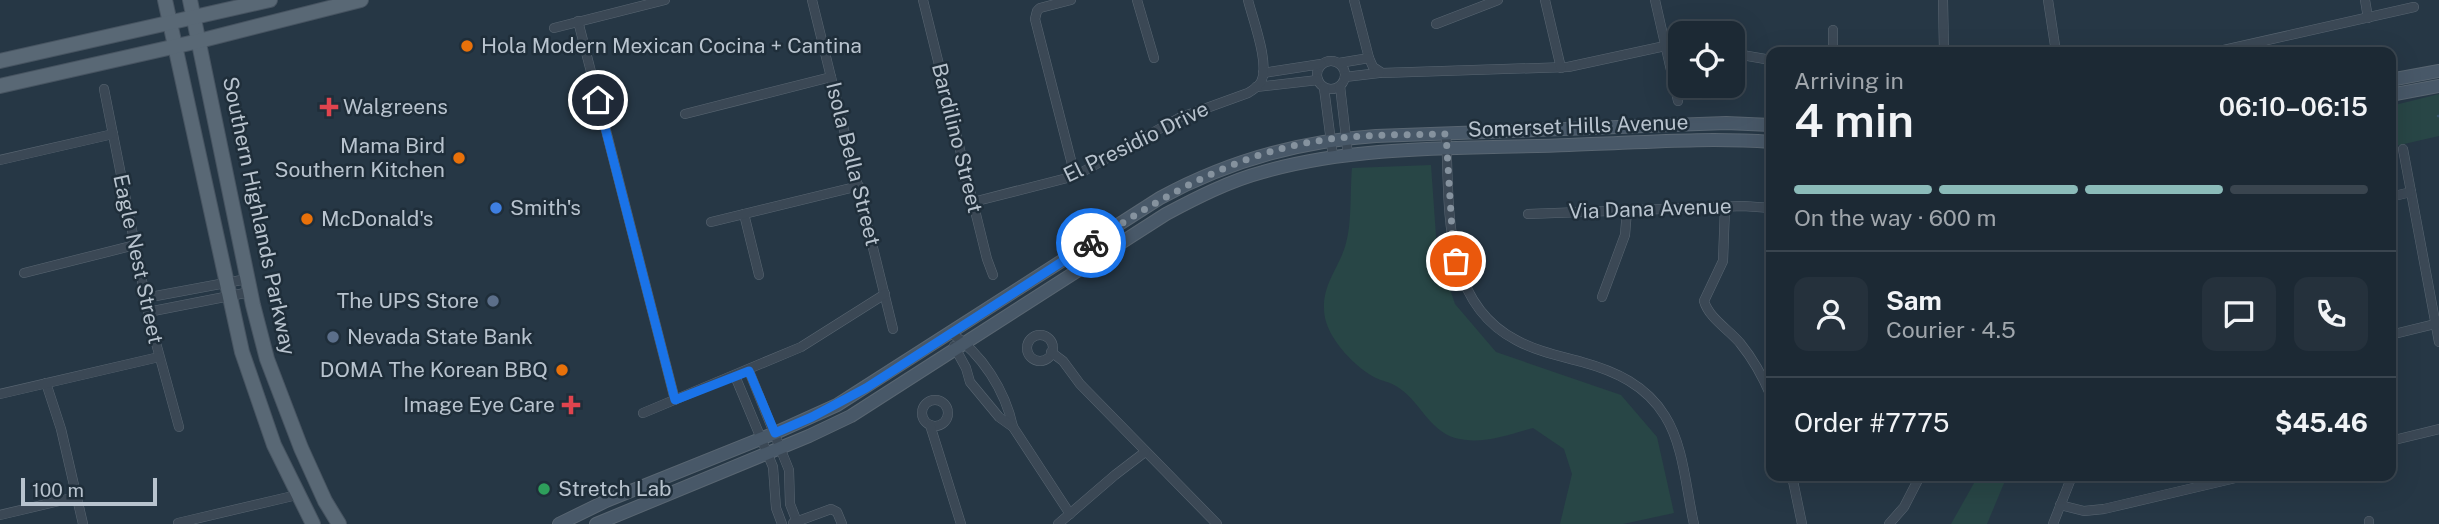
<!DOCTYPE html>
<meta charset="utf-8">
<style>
body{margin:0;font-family:"Public Sans",sans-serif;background:#25313c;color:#f1f3f6;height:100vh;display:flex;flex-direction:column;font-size:26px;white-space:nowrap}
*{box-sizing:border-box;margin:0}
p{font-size:23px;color:#a0a6ac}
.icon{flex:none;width:38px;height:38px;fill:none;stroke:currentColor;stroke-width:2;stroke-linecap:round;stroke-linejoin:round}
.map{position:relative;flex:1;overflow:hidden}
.panel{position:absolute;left:1766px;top:47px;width:630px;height:434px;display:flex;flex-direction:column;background:#1c2934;border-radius:14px;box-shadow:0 7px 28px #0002,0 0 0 2px #3a454f}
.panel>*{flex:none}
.tools{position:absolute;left:1668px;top:21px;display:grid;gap:14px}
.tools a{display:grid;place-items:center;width:77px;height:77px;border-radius:14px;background:#1c2934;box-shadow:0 7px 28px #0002,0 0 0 2px #3a454f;font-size:35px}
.scale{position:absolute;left:21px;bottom:18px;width:136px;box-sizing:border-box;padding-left:7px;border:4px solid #b8c3ce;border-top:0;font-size:19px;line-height:24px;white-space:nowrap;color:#b8c3ce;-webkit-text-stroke:5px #1f2e3a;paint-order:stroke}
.pin{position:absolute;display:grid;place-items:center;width:60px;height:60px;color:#fff;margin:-30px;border:4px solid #fff;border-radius:50%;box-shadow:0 2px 7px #0007}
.courier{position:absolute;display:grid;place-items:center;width:70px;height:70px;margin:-35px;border:5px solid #1a73e8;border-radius:50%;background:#fff;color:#222;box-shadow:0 2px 9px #0007}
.headline em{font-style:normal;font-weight:600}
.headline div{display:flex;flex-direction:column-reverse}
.headline{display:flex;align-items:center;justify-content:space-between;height:119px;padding:0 28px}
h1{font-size:46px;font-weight:600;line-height:52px}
.bar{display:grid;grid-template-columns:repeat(4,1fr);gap:10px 7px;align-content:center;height:84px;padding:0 28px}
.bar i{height:9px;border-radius:5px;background:#3a454f}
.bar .current{background:#8bbbb9}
.bar p{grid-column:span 4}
.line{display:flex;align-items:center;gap:18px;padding:0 28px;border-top:2px solid #3a454f}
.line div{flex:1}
.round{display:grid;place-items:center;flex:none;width:74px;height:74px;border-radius:14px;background:#25313c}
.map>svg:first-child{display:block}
</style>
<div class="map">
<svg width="2439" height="524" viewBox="0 0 2439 524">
<rect width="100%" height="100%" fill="#263745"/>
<!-- green -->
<g fill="#284646">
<polygon points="2439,94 2439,136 2391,147 2391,106"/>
<path d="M1431,165L1437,250L1455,304L1496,352L1621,395L1657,437L1674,513L1623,524H1560L1572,474L1564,449L1533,428C1507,435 1482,445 1455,438C1428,430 1419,399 1396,386C1390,382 1382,381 1376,378C1356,368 1330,341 1325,318C1319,286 1340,268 1346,243C1352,223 1350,189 1352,168Z"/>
<polygon points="1978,476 2007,476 1987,524 1951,524"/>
</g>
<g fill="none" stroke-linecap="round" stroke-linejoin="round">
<!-- stream -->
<polyline stroke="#39556d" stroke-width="2.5" points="2438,116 2439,116"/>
<defs>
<g id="minor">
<polyline points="812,0 893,329"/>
<polyline points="923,0 987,259 993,275"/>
<polyline points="1071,0 1040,8 1037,11 1035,19 1075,176"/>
<polyline points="1137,0 1154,58"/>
<polyline points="1354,0 1369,58 1373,67 1382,73 1568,67 1665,46"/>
<polyline points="1545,0 1561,68"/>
<polyline points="1655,0 1678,101"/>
<polyline points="1943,0 1944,52"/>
<polyline points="2048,0 2056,52"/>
<polyline points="2365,0 2368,18"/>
<polyline points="578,21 675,400"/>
<polyline points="1436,24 1498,0"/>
<polyline points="554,28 665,0"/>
<polyline points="1833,30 1833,52"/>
<polyline points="2215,52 2414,7"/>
<polyline points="1742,55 1771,60"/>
<circle cx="1331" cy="75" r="14"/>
<polyline points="1339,63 1369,58"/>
<polyline points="1263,73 1321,64"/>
<polyline points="1345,77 1379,73"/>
<polyline points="1340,86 1348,155"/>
<polyline points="1256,87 1318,80"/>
<polyline points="1324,88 1333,157"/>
<polyline points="104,89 150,321 179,427"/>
<polyline points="685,114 831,77"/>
<path d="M1446,134C1450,206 1441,301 1516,340C1536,351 1560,356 1582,362C1615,371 1646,385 1665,416C1684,446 1686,490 1694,524"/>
<polyline points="2403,149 2439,342"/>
<polyline points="0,160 113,134"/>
<polyline points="2390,197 2411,192"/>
<path d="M973,202L1075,176L1179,118L1248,93C1253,90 1258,87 1261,82C1270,64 1253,20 1248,0"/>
<path d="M1725,207L1723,261L1704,301C1709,318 1728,329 1740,343C1753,359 1763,377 1771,396"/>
<polyline points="744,214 759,275"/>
<polyline points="1528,214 1743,206 1771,208"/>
<polyline points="711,222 859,186"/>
<polyline points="24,273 135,245"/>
<polyline points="1602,297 1625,235 1627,210"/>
<polyline points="145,298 247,279"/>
<polyline points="148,312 250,292"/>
<path d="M951,333C982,354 1005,390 1013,427L1070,514"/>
<polyline points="2390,335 2435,324 2439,321"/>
<circle cx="1040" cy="348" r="13"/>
<polyline points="954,346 966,368 970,382 999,417 1013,427"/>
<polyline points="1051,352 1063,361 1080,384 1217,524"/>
<polyline points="749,371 789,470 790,504 797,522"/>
<polyline points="735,376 773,467 776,508 782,524"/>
<polyline points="46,383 61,429 83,524"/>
<polyline points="0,394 159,357"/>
<circle cx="935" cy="413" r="13"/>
<polyline points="643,413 801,347 885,294"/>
<polyline points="930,425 961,524"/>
<polyline points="2390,441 2439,429"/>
<polyline points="1792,476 1802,524"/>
<polyline points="2060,505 2084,511 2104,509 2244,476"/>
<polyline points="0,515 76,497"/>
<polyline points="2369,521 2369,524"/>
<polyline points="178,523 297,495"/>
<polyline points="793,523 831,509 837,512 842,524"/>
<polyline points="1058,524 1115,475 1145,452"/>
<polyline points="1889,524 1904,507 1920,476"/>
<polyline points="2053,524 2072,476"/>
</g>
<g id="secondary">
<polyline points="2390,80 2439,71"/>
<polyline points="2390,95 2439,86"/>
<path d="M559,524L606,501L775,433L837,405L1160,198C1228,161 1299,141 1376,136L1726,123L1771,125"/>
<path d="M596,524L809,436L851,416L1166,214C1196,198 1229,181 1263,172C1360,144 1469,149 1569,145C1636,143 1704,137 1771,142"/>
</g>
<g id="primary">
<polyline points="165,0 242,352 274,445 313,524"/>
<polyline points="190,0 253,305 267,359 301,448 325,501 339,524"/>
<polyline points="0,61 270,0"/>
<polyline points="0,86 199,41 361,0"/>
</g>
</defs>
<!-- minor casing -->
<use href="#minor" stroke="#596672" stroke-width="10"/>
<!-- secondary casing -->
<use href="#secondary" stroke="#596672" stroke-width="14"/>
<!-- primary casing -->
<use href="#primary" stroke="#475461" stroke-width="16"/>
<!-- minor -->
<use href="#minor" stroke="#3b4855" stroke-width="9"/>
<!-- secondary -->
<use href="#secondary" stroke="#485868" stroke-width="12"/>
<!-- primary -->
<use href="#primary" stroke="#596875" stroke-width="14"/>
</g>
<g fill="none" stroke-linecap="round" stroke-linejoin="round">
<!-- done -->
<path stroke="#85929e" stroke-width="7" stroke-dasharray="0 12.6" d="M1091,243C1170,192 1244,148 1339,138C1375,134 1411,135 1446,134L1453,246L1456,261"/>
<!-- route -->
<polyline stroke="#1a73e8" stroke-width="9" points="598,100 675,400 749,371 775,433 812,417 866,388 1091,243"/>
</g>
<!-- markers -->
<g fill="#e8710a" stroke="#1f2e3a" stroke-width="2.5">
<circle cx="467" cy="46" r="7"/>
<circle cx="459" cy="158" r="7"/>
<circle cx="307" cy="219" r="7"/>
<circle cx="562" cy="370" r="7"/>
</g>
<g fill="#e0444e" stroke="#1f2e3a" stroke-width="2.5">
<path d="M325.5 96.5h7v7h7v7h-7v7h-7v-7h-7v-7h7z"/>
<path d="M567.5 394.5h7v7h7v7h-7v7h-7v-7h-7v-7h7z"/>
</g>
<circle fill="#3f7fe0" stroke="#1f2e3a" stroke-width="2.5" cx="496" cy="208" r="7"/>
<g fill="#5c6f8a" stroke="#1f2e3a" stroke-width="2.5">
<circle cx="493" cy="301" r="7"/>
<circle cx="333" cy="337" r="7"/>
</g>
<circle fill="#2e9e5b" stroke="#1f2e3a" stroke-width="2.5" cx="544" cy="489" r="7"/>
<g text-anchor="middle" stroke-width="5" stroke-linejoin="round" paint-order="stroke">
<!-- poi labels -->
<g font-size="21" fill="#b8c3ce" stroke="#1f2e3a" text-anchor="start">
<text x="481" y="53">Hola Modern Mexican Cocina + Cantina</text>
<text x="343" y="114">Walgreens</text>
<text x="445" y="153" text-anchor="end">Mama Bird<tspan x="445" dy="24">Southern Kitchen</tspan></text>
<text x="510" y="215">Smith's</text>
<text x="321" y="226">McDonald's</text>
<text x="479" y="308" text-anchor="end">The UPS Store</text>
<text x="347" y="344">Nevada State Bank</text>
<text x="548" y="377" text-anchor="end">DOMA The Korean BBQ</text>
<text x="555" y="412" text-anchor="end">Image Eye Care</text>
<text x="558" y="496">Stretch Lab</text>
</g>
<!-- street labels -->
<g font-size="21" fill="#b8c3ce" stroke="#1f2e3a">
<text transform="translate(1578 126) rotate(-2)" y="7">Somerset Hills Avenue</text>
<text transform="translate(957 138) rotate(76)" y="7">Bardilino Street</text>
<text transform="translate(1136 142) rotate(-26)" y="7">El Presidio Drive</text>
<text transform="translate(853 164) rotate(76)" y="7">Isola Bella Street</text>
<text transform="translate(1650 209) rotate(-2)" y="7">Via Dana Avenue</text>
<text transform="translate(259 216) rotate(78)" y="7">Southern Highlands Parkway</text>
<text transform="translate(138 259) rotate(78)" y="7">Eagle Nest Street</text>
</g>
</g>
</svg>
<div class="tools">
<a><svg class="icon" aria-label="locate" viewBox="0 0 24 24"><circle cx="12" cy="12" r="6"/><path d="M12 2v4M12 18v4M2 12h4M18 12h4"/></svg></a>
</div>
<div class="scale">100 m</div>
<div class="pin" style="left:1456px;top:261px;background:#ea580c"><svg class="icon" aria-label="bag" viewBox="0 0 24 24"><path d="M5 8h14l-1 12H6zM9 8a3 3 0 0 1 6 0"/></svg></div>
<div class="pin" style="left:598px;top:100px;background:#1f2937"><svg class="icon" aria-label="home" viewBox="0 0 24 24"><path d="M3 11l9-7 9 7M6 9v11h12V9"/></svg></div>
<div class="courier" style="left:1091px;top:243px"><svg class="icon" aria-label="bike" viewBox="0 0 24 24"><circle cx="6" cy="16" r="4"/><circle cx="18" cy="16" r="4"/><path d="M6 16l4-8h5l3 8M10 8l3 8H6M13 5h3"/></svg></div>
<section class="panel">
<div class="headline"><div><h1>4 min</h1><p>Arriving in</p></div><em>06:10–06:15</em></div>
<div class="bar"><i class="current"></i><i class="current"></i><i class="current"></i><i></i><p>On the way · 600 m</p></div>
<div class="line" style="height:126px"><a class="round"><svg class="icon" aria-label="person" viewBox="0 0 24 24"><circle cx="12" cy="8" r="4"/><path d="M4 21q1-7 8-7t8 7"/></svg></a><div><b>Sam</b><p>Courier · 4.5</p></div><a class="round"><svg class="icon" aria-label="chat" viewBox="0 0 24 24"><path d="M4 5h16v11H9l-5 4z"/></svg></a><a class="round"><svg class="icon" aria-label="phone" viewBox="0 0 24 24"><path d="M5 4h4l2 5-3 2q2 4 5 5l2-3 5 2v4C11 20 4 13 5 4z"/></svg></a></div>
<div class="line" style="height:91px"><div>Order #7775</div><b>$45.46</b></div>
</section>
</div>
